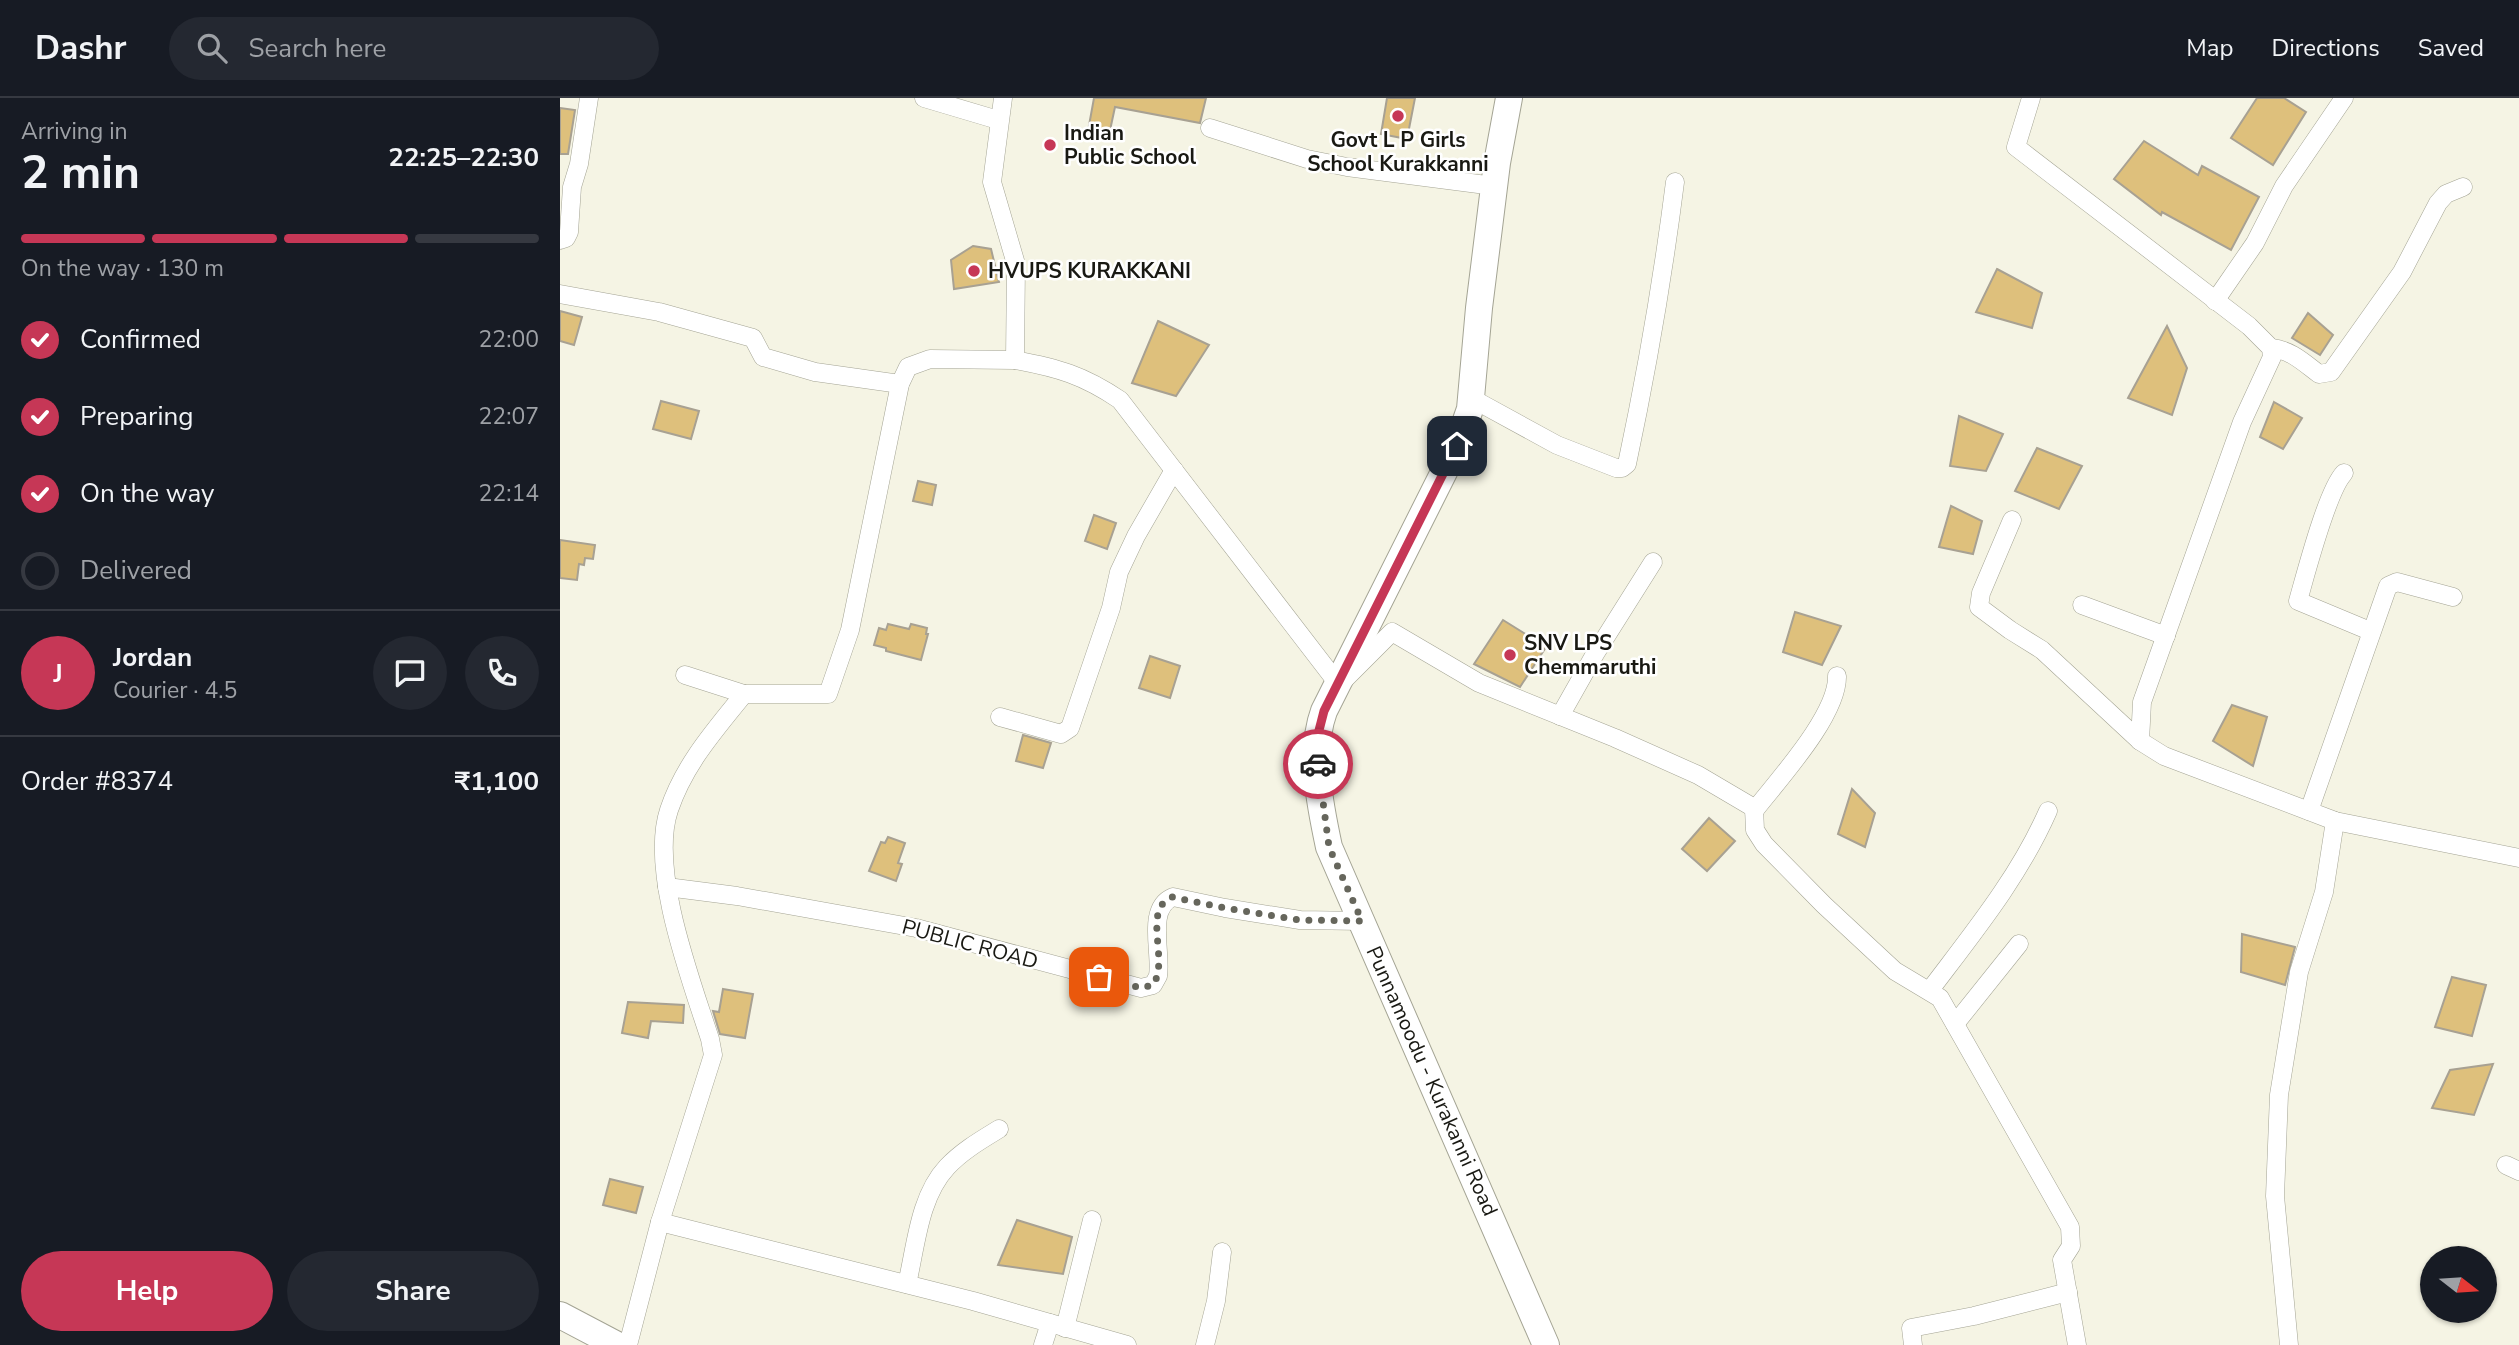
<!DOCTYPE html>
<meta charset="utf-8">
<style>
body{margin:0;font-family:"Nunito Sans",sans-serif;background:#242831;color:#f1f3f6;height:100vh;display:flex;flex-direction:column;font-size:26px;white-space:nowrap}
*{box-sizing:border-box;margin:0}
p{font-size:23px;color:#9ea1a6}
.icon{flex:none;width:38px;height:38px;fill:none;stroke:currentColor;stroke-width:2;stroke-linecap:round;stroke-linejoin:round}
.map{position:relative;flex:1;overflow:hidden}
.panel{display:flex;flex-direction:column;background:#171b24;width:560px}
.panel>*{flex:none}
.needle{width:46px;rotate:107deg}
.controls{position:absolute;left:1860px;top:1148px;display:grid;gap:14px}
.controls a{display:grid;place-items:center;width:77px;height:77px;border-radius:50%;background:#171b24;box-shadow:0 2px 5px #0004;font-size:35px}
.pin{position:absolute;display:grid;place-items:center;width:60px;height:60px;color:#fff;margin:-30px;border-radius:14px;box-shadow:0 4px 10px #0006}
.courier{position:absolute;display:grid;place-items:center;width:70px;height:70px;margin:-35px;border:5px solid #c63756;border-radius:50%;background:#fff;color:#222;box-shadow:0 2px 9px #0007}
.summary em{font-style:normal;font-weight:700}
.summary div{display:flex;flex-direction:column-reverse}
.summary{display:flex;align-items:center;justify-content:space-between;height:119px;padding:0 21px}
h1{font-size:46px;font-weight:700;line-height:52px}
.bar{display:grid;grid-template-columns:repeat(4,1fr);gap:10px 7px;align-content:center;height:84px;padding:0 21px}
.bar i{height:9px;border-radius:5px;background:#363941}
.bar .selected{background:#c63756}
.bar p{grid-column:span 4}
.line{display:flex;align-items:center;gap:18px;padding:0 21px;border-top:2px solid #363941}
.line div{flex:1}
.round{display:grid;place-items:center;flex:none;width:74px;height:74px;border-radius:37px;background:#242831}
ol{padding:0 21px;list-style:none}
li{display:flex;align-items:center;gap:21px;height:77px}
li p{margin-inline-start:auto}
li .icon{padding:7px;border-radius:50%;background:#c63756;color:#fff;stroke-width:4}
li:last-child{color:#9ea1a6}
li i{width:38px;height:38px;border:4px solid #363941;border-radius:50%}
.button{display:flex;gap:14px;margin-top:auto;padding:14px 21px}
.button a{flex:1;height:80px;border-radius:42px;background:#c63756;color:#fff;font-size:28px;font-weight:700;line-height:80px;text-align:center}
.button a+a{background:#242831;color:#f1f3f6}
header{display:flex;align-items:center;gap:42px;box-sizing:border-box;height:98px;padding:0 35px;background:#171b24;border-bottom:2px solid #363941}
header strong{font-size:33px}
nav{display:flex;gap:38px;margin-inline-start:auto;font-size:24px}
.search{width:490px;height:63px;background:#242831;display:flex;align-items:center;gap:18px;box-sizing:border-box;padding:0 24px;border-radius:38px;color:#9ea1a6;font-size:26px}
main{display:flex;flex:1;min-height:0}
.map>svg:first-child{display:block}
</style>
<header>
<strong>Dashr</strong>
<div class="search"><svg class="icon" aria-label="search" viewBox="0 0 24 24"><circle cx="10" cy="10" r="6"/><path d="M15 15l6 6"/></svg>Search here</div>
<nav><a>Map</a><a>Directions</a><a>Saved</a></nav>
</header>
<main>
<section class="panel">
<div class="summary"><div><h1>2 min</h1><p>Arriving in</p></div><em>22:25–22:30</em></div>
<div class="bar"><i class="selected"></i><i class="selected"></i><i class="selected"></i><i></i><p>On the way · 130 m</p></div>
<ol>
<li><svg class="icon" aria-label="check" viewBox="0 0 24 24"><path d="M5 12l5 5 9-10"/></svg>Confirmed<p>22:00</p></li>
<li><svg class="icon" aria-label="check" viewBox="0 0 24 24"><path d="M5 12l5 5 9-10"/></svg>Preparing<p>22:07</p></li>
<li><svg class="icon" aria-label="check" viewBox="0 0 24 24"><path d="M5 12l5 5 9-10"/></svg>On the way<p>22:14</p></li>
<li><i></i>Delivered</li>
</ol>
<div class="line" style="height:126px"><b class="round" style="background:#c63756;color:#fff">J</b><div><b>Jordan</b><p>Courier · 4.5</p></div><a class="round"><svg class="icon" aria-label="chat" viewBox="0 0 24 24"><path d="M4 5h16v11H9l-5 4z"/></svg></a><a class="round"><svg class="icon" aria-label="phone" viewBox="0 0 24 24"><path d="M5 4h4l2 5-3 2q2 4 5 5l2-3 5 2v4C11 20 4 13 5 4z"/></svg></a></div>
<div class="line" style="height:91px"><div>Order #8374</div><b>₹1,100</b></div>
<div class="button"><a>Help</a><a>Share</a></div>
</section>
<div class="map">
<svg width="1959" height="1247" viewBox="0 0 1959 1247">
<rect width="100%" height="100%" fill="#f5f4e4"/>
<!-- building -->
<g fill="#dec07c" stroke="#a8a192" stroke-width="2">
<polygon points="534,0 646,0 640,25 555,9 549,37 528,33"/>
<polygon points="827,0 855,0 847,41 821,36"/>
<polygon points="1697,0 1724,0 1746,14 1713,67 1671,40"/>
<polygon points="0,10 15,12 8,56 0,56"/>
<polygon points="1584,43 1638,77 1642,68 1699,99 1671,152 1602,114 1601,117 1554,81"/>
<polygon points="413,148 431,151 439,184 394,191 391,162"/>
<polygon points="1437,171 1482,195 1472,230 1416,214"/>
<polygon points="0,213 22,219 14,247 0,243"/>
<polygon points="1748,215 1773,237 1760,257 1732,240"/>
<polygon points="598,223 649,247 616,298 572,285"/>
<polygon points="1607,228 1627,270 1612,317 1568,300"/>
<polygon points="101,303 139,313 131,341 93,331"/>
<polygon points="1714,304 1742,320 1723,351 1700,339"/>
<polygon points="1399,318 1443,336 1426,373 1390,368"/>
<polygon points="1477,350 1522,368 1499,411 1455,393"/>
<polygon points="358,383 376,387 372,407 353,403"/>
<polygon points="1391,408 1422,423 1413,456 1379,449"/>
<polygon points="534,417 556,425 547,451 525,443"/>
<polygon points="0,442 35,447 33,461 25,460 24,467 19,466 17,482 0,480"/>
<polygon points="1235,514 1281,528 1262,567 1223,554"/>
<polygon points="943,522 986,549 960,589 914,566"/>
<polygon points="328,526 349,531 351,526 367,530 366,536 368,536 361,562 326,553 326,550 314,547 319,530 326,532"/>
<polygon points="590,558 620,568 610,600 579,590"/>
<polygon points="1672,607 1707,619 1693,668 1653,643"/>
<polygon points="463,637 491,645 483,670 456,663"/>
<polygon points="1292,691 1315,715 1305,749 1278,736"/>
<polygon points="1149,720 1175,743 1147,773 1122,751"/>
<polygon points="328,739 345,745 338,765 342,766 336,783 309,773 321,744 325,745"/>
<polygon points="1682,836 1735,849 1725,887 1681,874"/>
<polygon points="1892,879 1926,887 1912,938 1875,929"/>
<polygon points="163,891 193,896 185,940 160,936 153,913 159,914"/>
<polygon points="68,904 124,907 123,925 91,923 88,940 62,935"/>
<polygon points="1933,966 1914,1017 1872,1010 1890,972"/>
<polygon points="50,1081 83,1089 76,1115 43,1107"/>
<polygon points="457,1122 512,1139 503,1176 438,1167"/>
</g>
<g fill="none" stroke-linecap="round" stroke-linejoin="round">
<defs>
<g id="minor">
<polyline points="364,0 438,22"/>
<path d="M443,0L432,84L456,166L455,262C498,270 523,277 560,302L779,587L832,534L919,585L1055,640L1138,677L1194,710L1195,732L1204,746L1264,807L1335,873L1380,900L1510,1129L1511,1148L1502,1162L1517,1247"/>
<polyline points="1471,0 1456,49 1689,228 1711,250 1712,259 1682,324 1582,604 1580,643 1604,658 1775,723 1959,760"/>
<polyline points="650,30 747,61 787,69 934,88"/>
<polyline points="0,142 6,140 9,134 12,89 19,66 29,0"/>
<polyline points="0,196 99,214 193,240 203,259 255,274 340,286"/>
<polyline points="1655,203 1695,145 1724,88 1784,0"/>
<path d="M1711,250C1731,252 1743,264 1759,276L1771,274L1842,174L1878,105L1886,96L1903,89"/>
<path d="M911,300L997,347L1056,370H1062L1067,366C1087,272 1103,179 1115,84"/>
<path d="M1784,375C1767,393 1746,475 1738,503L1810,533"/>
<polyline points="1452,422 1421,495 1419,509 1450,532 1482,552 1580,643"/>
<polyline points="1522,507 1606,538"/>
<polyline points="125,577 184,596"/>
<polyline points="1000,618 1035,556 1093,464"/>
<polyline points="440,619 501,636 510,630 551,510 559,474 576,438 614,372"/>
<path d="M1194,713C1218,682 1278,617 1277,578"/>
<polyline points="1749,713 1828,488 1837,484 1893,499"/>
<path d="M107,789L177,798L356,830L581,890L593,887L598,878C602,855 586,810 613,799L665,810L740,822L802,823"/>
<path d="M1370,892C1413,835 1459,779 1488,713"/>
<polyline points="1395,926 1459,846"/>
<polyline points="1946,1067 1959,1073"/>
<polyline points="100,1124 413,1203 567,1247"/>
<path d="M347,1186C356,1148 359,1099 387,1069C402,1053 421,1042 439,1031"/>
<polyline points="505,1230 532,1122"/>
<path d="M68,1247L100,1124L153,957L150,941C131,882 89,772 109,712C124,667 154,633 184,596H268L290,532L340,286L348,269L370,261L455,262"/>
<polyline points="483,1247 490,1225"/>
<polyline points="645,1247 656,1203 662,1154"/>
<polyline points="1353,1247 1351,1230 1414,1218 1508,1194"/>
<polyline points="1729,1247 1715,1098 1719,997 1739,874 1764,794 1775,723"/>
</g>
<g id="secondary">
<path d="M949,0L937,65L919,210L910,311L897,348L764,613C749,654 760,707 769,749L986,1247"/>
<polyline points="0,1217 57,1247"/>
</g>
</defs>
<!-- minor casing -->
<use href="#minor" stroke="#a4a494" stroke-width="19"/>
<!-- secondary casing -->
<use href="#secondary" stroke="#a4a494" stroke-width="28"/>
<!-- minor -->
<use href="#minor" stroke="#fff" stroke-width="18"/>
<!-- secondary -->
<use href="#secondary" stroke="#fff" stroke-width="26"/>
</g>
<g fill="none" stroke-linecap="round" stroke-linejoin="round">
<!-- done -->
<path stroke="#66665c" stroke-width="7" stroke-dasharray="0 12.6" d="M539,879L581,890L593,887C610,862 581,812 612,799L665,810L740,822L802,823L769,749L758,666"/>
<!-- route -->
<polyline stroke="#c63756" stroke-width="9" points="758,666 756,644 764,613 897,348"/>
</g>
<!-- markers -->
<g fill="#c63756" stroke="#fff" stroke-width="2.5">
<circle cx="838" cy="18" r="7"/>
<circle cx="490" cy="47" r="7"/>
<circle cx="414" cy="173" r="7"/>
<circle cx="950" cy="557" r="7"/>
</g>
<g text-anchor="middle" stroke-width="5" stroke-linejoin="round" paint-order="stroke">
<!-- poi labels -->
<g font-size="21" font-weight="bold" fill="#191913" stroke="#fff" text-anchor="start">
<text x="504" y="42">Indian<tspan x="504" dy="24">Public School</tspan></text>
<text x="838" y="49" text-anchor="middle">Govt L P Girls<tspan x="838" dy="24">School Kurakkanni</tspan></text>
<text x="428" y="180">HVUPS KURAKKANI</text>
<text x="964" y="552">SNV LPS<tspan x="964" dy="24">Chemmaruthi</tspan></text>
</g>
<!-- street labels -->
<g font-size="21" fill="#191913" stroke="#fff">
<text transform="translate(410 846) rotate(15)" y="7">PUBLIC ROAD</text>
<text transform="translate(872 983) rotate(66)" y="7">Punnamoodu - Kurakanni Road</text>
</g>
</g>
</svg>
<div class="controls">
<a><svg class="needle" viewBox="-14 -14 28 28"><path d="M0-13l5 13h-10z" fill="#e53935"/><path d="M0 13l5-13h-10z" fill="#9ea1a6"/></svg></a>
</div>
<div class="pin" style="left:539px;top:879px;background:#ea580c"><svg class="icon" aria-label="bag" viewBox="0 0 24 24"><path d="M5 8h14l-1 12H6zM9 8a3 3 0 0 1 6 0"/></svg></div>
<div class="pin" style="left:897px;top:348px;background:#1f2937"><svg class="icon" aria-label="home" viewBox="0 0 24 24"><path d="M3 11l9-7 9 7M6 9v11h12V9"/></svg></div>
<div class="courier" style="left:758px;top:666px"><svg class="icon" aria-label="car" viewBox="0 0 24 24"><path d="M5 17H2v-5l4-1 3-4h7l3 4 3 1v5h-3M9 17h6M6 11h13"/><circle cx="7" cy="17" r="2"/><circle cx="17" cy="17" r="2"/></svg></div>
</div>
</main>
